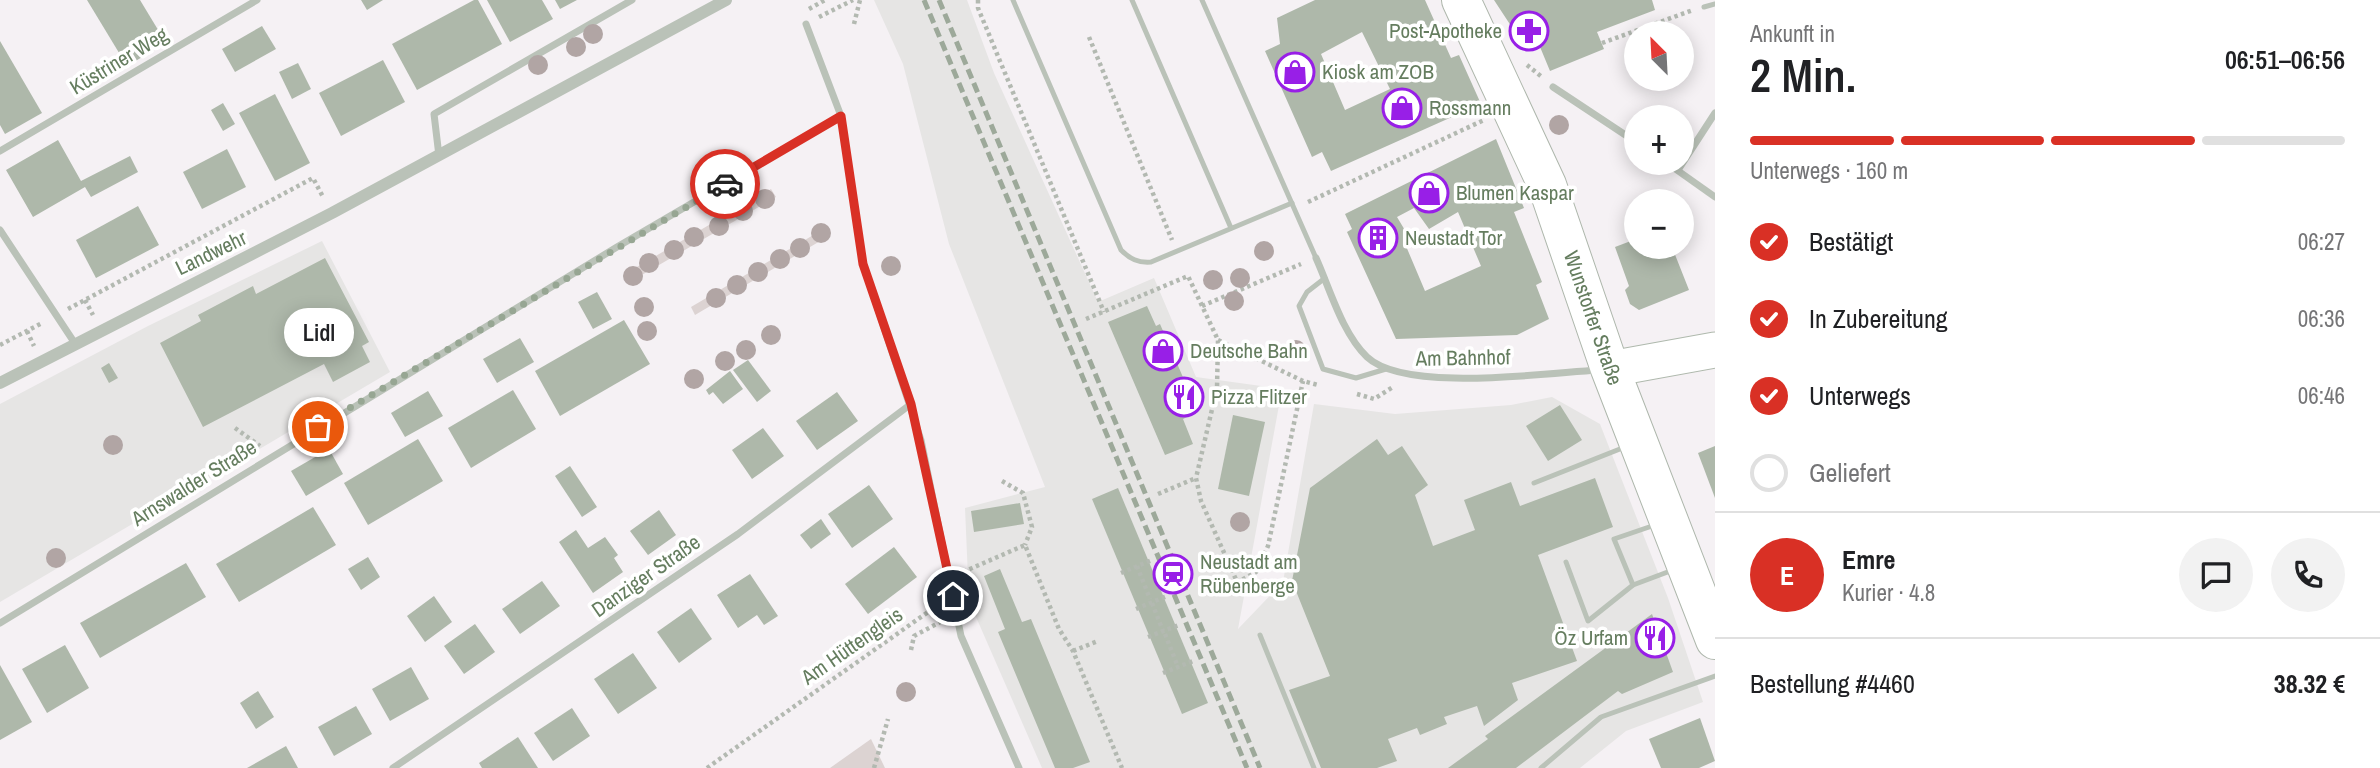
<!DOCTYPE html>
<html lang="de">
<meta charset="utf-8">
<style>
body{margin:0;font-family:"Archivo Narrow",sans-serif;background:#f2f2f2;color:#202124;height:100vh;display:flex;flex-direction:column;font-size:26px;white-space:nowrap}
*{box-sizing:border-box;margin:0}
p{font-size:23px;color:#757577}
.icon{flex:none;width:38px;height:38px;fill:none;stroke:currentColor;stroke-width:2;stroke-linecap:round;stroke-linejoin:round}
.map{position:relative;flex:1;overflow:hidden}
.side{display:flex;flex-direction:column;background:#fff;width:665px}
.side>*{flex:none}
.needle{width:46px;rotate:336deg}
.fabs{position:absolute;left:1624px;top:21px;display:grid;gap:14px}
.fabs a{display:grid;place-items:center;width:70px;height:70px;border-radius:50%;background:#fff;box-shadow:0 4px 18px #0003;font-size:35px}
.pin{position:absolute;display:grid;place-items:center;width:60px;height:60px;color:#fff;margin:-30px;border:4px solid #fff;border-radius:50%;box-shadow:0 2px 7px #0007}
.courier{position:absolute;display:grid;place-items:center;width:70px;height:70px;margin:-35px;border:5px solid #d93025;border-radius:50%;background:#fff;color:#222;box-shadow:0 2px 9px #0007}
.bubble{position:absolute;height:49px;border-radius:24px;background:#fff;box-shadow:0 4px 18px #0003;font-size:23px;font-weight:600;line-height:49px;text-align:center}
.headline em{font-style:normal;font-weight:600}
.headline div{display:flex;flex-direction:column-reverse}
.headline{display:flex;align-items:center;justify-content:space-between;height:119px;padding:0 35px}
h1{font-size:46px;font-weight:600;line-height:52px}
.bar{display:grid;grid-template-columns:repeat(4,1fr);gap:10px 7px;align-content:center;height:84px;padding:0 35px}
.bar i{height:9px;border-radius:5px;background:#e0e0e0}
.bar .active{background:#d93025}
.bar p{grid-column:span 4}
.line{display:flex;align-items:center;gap:18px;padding:0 35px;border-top:2px solid #e0e0e0}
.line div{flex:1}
.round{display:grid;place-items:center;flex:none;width:74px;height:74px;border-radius:37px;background:#f2f2f2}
ol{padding:0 35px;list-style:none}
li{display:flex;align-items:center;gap:21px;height:77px}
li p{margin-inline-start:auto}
li .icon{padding:7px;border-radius:50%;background:#d93025;color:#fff;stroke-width:4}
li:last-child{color:#757577}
li i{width:38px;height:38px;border:4px solid #e0e0e0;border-radius:50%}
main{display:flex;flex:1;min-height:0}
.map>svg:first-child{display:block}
</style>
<main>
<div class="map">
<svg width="1715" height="768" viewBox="0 0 1715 768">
<rect width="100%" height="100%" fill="#f5f1f4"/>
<!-- built -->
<g fill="#e6e5e4">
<polygon points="874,0 967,0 994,73 1098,302 1154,278 1196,377 1282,389 1238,629 1283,582 1314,404 1395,414 1511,405 1552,397 1600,424 1668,598 1703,702 1626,731 1580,768 1042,768 969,601 965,508 1045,487 949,244 903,64"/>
<polygon points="322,241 390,372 0,602 0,404 148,326"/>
</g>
<!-- green -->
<g fill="#dcd3d2">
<polygon points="771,189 776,197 628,283 623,275"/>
<polygon points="827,227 827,237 695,315 691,307"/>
<polygon points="871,739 885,768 830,768"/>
</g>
<!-- building -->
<g fill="#aeb8aa" fill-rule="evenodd">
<polygon points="87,0 140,0 166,43 127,66"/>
<polygon points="361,0 383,0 367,10"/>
<polygon points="474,0 478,0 502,44 417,90 392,44"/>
<polygon points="487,0 542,0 553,19 510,42"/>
<polygon points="555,0 577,0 560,9"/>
<path d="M1315,0H1425L1451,58L1459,55L1481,104L1331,171L1322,152L1312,157L1265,51L1280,44L1277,18ZM1362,32L1390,89L1345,110L1321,54Z"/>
<polygon points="1494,0 1652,0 1655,10 1597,32 1604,49 1550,71 1533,30 1525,35 1513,29"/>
<polygon points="262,26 276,49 235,72 222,49"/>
<polygon points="0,41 42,113 5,134 0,125"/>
<polygon points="383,60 405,102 341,136 319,93"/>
<polygon points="298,63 311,89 292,99 279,72"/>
<polygon points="275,94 310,163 275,181 239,113"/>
<polygon points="223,103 235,124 223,131 211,110"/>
<path d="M1496,139L1524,208L1514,212L1542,282L1536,285L1549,319L1517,335L1396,339L1347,232L1352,229L1345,214ZM1414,208L1429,229L1458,212L1481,266L1425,291L1403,239L1409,237L1397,217Z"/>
<polygon points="58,140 81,181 130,156 138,172 91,197 85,187 33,217 6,170"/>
<polygon points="227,149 246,187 202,209 183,172"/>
<polygon points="138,206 159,245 96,278 76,240"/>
<polygon points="1636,239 1636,247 1672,247 1689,290 1639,310 1630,304 1625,290 1629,286 1615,247"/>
<polygon points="325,258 369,342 362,346 370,362 333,382 324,364 203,427 160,343 201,321 198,315 253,286 256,294"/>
<polygon points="597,292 612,319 593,329 578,302"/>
<polygon points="1147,306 1156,326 1160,324 1198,412 1183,419 1193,444 1165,455 1108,322"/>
<polygon points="624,320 650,364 560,416 535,371"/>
<polygon points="520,338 534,362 497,383 483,359"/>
<polygon points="748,360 771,391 757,402 733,370"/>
<polygon points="109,363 118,378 109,383 101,368"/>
<polygon points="730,371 743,389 723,404 713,392 709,395 706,390"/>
<polygon points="513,390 536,429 471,468 448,428"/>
<polygon points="428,391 443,416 405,437 391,413"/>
<polygon points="837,392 858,421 817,450 796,421"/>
<polygon points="1560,405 1582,440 1548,461 1526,426"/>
<polygon points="1233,415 1265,422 1249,496 1218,489"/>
<polygon points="763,428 784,456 752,479 732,450"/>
<polygon points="418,439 443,481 368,525 344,483"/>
<polygon points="1377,439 1388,455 1402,446 1428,485 1415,495 1433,546 1475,530 1464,500 1511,482 1520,506 1595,478 1613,527 1538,555 1577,661 1512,683 1518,700 1484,726 1477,706 1444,717 1447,724 1420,735 1417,728 1388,739 1397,761 1377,768 1321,768 1289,690 1330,676 1292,581 1310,488"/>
<polygon points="1715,446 1715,498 1698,453"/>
<polygon points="329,449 343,474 306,496 291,471"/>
<polygon points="570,466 597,507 582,517 555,476"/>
<polygon points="869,485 893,519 852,548 828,514"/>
<polygon points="1118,488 1208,703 1182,714 1092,499"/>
<polygon points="1020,503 1024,524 974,532 971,511"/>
<polygon points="313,507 336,545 239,602 216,564"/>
<polygon points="659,510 676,535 648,555 630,531"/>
<polygon points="821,519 831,534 811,549 800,535"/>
<polygon points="576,530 588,548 605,537 618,555 614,558 623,572 593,593 559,542"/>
<polygon points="894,547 917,577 868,614 845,584"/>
<polygon points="368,557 380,577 361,590 348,569"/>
<polygon points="186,563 206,597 100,658 80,623"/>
<polygon points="1000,569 1022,622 1031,619 1090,762 1073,768 1055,768 998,632 1005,629 984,576"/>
<polygon points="750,574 778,616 764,625 757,615 738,628 717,595"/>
<polygon points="542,581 560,606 520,634 502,609"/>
<polygon points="434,596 452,622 425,642 407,616"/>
<polygon points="691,608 712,639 679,663 657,632"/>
<polygon points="1652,614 1673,672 1622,694 1618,691 1516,768 1448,768 1488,739 1485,736"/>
<polygon points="475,624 495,652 464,674 444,646"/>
<polygon points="65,645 89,688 47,713 22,669"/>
<polygon points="633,653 657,688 618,714 594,679"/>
<polygon points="0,665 32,722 0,740"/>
<polygon points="411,667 429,699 390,721 372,689"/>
<polygon points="258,691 274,717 256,729 240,703"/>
<polygon points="356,706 372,734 334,756 318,727"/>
<polygon points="572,708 590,736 553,761 534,733"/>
<polygon points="1700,718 1715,761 1699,768 1661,768 1649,739"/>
<polygon points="518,737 538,768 482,768 479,763"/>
<polygon points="286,746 298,768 247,768"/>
</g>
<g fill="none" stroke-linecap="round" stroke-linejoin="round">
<defs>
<polyline id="secondary" points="1610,369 1715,350"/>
<polyline id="primary" points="1461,0 1547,185 1610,369 1715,640"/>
</defs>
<!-- secondary casing -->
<use href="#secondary" stroke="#afb9ad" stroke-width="37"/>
<!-- primary casing -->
<use href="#primary" stroke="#aeb7ac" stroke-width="40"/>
<!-- path -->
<g stroke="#b3b9b1" stroke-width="4.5" stroke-dasharray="3.5 3.5" stroke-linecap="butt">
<polyline points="978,0 978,8 1104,312"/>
<polyline points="809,9 825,0"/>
<polyline points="819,17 853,0"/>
<polyline points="854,24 860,0"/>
<polyline points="1089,37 1172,240"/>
<polyline points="1602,43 1693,10"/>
<polyline points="1527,65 1542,77"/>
<polyline points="1308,202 1484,120"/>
<polyline points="85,300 93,315"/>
<polyline points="1202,306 1301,264"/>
<polyline points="68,309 313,178 323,197"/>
<polyline points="1086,319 1188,276 1218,340 1217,388 1196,478 1201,501 1238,584"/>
<polyline points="27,331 34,346"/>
<polyline points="1218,340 1303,381 1318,385"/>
<polyline points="0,345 42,323"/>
<polyline points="1357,394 1374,399 1393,387"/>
<polyline points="235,428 260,446"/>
<polyline points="1002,481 1023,493 1032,527 1025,545"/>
<polyline points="1158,494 1196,478"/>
<polyline points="1137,566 1150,599"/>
<polyline points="963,572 1025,545 1059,629 1073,651 1122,768"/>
<polyline points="1121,573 1152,560"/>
<polyline points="1218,593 1256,572 1268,546 1303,381"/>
<polyline points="1152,603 1163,631"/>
<polyline points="1136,609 1167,596"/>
<polyline points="1165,634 1178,667"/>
<polyline points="1148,637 1179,625"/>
<polyline points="911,650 914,636 944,620"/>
<polyline points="1073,651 1098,641"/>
<polyline points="1163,673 1193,661"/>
<polyline points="707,768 938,605"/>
<polyline points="874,768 888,719"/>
</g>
<!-- service -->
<g stroke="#bac2b8" stroke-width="5">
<path d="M1013,0L1121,250C1130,259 1138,263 1151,262L1292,203"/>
<polyline points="1132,0 1231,228"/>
<polyline points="1202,0 1316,258"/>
<polyline points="1704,7 1715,4"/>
<polyline points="1325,278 1307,292 1299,306 1323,369 1356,378 1386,369"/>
<polyline points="1534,483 1625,447"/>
<polyline points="1566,562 1588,621 1633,585 1614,539 1655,525"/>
<polyline points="1633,585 1673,570"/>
<polyline points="1260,635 1314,768"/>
<polyline points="1541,768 1601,717 1715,676"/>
</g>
<!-- minor -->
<g stroke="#bac2b8" stroke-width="7">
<polyline points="806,24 841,116 863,264 921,440 961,636 1019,768"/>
<polyline points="1553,87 1636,142"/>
<polyline points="0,151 257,0"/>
<polyline points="439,156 434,114 632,0"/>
<polyline points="1667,163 1715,197"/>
<polyline points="1678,170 1715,113"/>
<polyline points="0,230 74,342"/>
<path d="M1316,258C1330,289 1342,333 1367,357C1405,393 1546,373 1598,370"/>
<polyline points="0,623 617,247 841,116"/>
<polyline points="393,768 738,534 911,404"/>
</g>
<!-- tertiary -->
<polyline stroke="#bac2b8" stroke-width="12" points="0,383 332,213 726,0"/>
<!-- secondary -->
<use href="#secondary" stroke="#fff" stroke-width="35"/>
<!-- primary -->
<use href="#primary" stroke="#fff" stroke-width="38"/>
<!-- rail -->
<g stroke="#9da99a" stroke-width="5" stroke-dasharray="10 5" stroke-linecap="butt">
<polyline points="924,0 1247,768"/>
<polyline points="939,0 1260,768"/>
</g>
</g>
<!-- trees -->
<g fill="#b1a5a4">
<circle cx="593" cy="34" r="10"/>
<circle cx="576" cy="47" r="10"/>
<circle cx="538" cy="65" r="10"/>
<circle cx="1559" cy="125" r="10"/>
<circle cx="765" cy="199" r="10"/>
<circle cx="743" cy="211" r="10"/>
<circle cx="719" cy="226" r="10"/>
<circle cx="821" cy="233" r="10"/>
<circle cx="694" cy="237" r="10"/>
<circle cx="800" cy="248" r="10"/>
<circle cx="674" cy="250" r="10"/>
<circle cx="1264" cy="251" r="10"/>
<circle cx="780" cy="259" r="10"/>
<circle cx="649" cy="263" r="10"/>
<circle cx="891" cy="266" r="10"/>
<circle cx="758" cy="272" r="10"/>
<circle cx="633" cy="276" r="10"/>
<circle cx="1240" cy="278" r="10"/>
<circle cx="1213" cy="280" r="10"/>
<circle cx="737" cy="285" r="10"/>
<circle cx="716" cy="298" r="10"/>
<circle cx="1234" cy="301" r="10"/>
<circle cx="644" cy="307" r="10"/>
<circle cx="647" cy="331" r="10"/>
<circle cx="771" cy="335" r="10"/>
<circle cx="746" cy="350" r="10"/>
<circle cx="1296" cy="350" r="10"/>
<circle cx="725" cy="361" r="10"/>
<circle cx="694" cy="379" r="10"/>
<circle cx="113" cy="445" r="10"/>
<circle cx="1240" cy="522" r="10"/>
<circle cx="56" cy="558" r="10"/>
<circle cx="906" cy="692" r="10"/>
</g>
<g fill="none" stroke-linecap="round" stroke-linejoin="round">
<!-- done -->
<polyline stroke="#97a693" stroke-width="7" stroke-dasharray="0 12.6" points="318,427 725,184"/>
<!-- route -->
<polyline stroke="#d93025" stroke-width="9" points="725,184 841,116 863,264 911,404 953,596"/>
</g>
<!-- icons -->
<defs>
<symbol id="pharmacy-ring" viewBox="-11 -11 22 22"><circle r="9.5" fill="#fff" stroke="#981fe7" stroke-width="1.5"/><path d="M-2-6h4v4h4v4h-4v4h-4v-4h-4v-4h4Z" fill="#981fe7"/></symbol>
<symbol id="shop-ring" viewBox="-11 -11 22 22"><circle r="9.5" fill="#fff" stroke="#981fe7" stroke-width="1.5"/><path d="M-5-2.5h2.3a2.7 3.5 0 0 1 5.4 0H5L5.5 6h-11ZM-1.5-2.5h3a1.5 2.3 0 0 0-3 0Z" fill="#981fe7"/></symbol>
<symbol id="building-ring" viewBox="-11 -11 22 22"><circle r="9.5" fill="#fff" stroke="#981fe7" stroke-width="1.5"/><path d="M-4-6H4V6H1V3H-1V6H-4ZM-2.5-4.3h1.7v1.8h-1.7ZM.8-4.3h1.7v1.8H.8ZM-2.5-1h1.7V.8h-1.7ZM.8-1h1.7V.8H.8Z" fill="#981fe7"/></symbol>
<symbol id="restaurant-ring" viewBox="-11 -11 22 22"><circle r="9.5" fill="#fff" stroke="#981fe7" stroke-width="1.5"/><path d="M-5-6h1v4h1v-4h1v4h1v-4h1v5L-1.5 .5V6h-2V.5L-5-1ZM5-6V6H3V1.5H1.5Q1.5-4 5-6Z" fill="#981fe7"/></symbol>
<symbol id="station-ring" viewBox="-11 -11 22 22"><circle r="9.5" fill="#fff" stroke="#981fe7" stroke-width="1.5"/><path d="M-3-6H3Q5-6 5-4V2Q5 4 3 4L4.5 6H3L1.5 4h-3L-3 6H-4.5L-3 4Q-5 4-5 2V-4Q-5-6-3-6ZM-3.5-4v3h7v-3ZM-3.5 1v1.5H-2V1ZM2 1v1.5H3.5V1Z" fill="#981fe7"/></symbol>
</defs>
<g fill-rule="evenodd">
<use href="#pharmacy-ring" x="1507" y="9" width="44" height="44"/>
<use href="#shop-ring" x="1273" y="50" width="44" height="44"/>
<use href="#shop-ring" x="1380" y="86" width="44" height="44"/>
<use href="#shop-ring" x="1407" y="171" width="44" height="44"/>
<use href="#building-ring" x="1356" y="216" width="44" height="44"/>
<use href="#shop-ring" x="1141" y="329" width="44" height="44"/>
<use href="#restaurant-ring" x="1162" y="375" width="44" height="44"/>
<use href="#station-ring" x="1151" y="552" width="44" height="44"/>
<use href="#restaurant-ring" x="1633" y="616" width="44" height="44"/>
</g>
<g text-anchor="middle" stroke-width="7" stroke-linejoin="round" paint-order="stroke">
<!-- poi labels -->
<g font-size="21" fill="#657d5f" stroke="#fff" text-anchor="start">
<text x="1502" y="38" text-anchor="end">Post-Apotheke</text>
<text x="1322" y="79">Kiosk am ZOB</text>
<text x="1429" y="115">Rossmann</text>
<text x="1456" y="200">Blumen Kaspar</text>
<text x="1405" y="245">Neustadt Tor</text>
<text x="1190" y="358">Deutsche Bahn</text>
<text x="1211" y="404">Pizza Flitzer</text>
<text x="1200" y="569">Neustadt am<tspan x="1200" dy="24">Rübenberge</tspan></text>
<text x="1628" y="645" text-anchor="end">Öz Urfam</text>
</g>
<!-- street labels -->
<g font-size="21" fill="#657d5f" stroke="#fff">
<text transform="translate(119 61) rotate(-31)" y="7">Küstriner Weg</text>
<text transform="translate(211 253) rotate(-26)" y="7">Landwehr</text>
<text transform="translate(1593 318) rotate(71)" y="7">Wunstorfer Straße</text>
<text transform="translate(1463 358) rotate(-1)" y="7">Am Bahnhof</text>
<text transform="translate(194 483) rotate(-32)" y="7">Arnswalder Straße</text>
<text transform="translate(646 576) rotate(-35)" y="7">Danziger Straße</text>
<text transform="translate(852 646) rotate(-35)" y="7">Am Hüttengleis</text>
</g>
</g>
</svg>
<div class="fabs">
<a><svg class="needle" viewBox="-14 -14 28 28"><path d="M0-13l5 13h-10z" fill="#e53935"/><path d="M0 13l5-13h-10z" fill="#757577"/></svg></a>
<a>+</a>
<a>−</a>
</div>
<div class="pin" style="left:318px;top:427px;background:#ea580c"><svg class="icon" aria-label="bag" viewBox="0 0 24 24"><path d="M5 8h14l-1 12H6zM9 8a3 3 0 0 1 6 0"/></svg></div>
<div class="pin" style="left:953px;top:596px;background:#1f2937"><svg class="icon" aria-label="home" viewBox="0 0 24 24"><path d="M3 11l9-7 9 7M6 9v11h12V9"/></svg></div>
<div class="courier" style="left:725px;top:184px"><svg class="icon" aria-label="car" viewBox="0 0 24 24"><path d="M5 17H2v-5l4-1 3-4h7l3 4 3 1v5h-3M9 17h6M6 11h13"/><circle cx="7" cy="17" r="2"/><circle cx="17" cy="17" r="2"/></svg></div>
<div class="bubble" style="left:284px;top:308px;width:70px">Lidl</div>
</div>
<section class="side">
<div class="headline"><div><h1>2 Min.</h1><p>Ankunft in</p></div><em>06:51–06:56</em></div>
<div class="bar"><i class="active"></i><i class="active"></i><i class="active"></i><i></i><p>Unterwegs · 160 m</p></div>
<ol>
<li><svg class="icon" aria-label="check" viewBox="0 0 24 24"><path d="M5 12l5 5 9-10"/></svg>Bestätigt<p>06:27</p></li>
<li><svg class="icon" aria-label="check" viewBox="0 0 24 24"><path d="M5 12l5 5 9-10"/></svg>In Zubereitung<p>06:36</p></li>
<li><svg class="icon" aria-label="check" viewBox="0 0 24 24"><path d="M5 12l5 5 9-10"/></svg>Unterwegs<p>06:46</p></li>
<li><i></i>Geliefert</li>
</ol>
<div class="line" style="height:126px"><b class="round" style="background:#d93025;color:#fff">E</b><div><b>Emre</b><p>Kurier · 4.8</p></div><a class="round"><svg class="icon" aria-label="chat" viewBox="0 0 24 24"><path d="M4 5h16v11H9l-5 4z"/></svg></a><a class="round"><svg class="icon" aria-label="phone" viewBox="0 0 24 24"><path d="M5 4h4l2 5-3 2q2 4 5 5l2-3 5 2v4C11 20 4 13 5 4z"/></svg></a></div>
<div class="line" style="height:91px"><div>Bestellung #4460</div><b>38.32 €</b></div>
</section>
</main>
